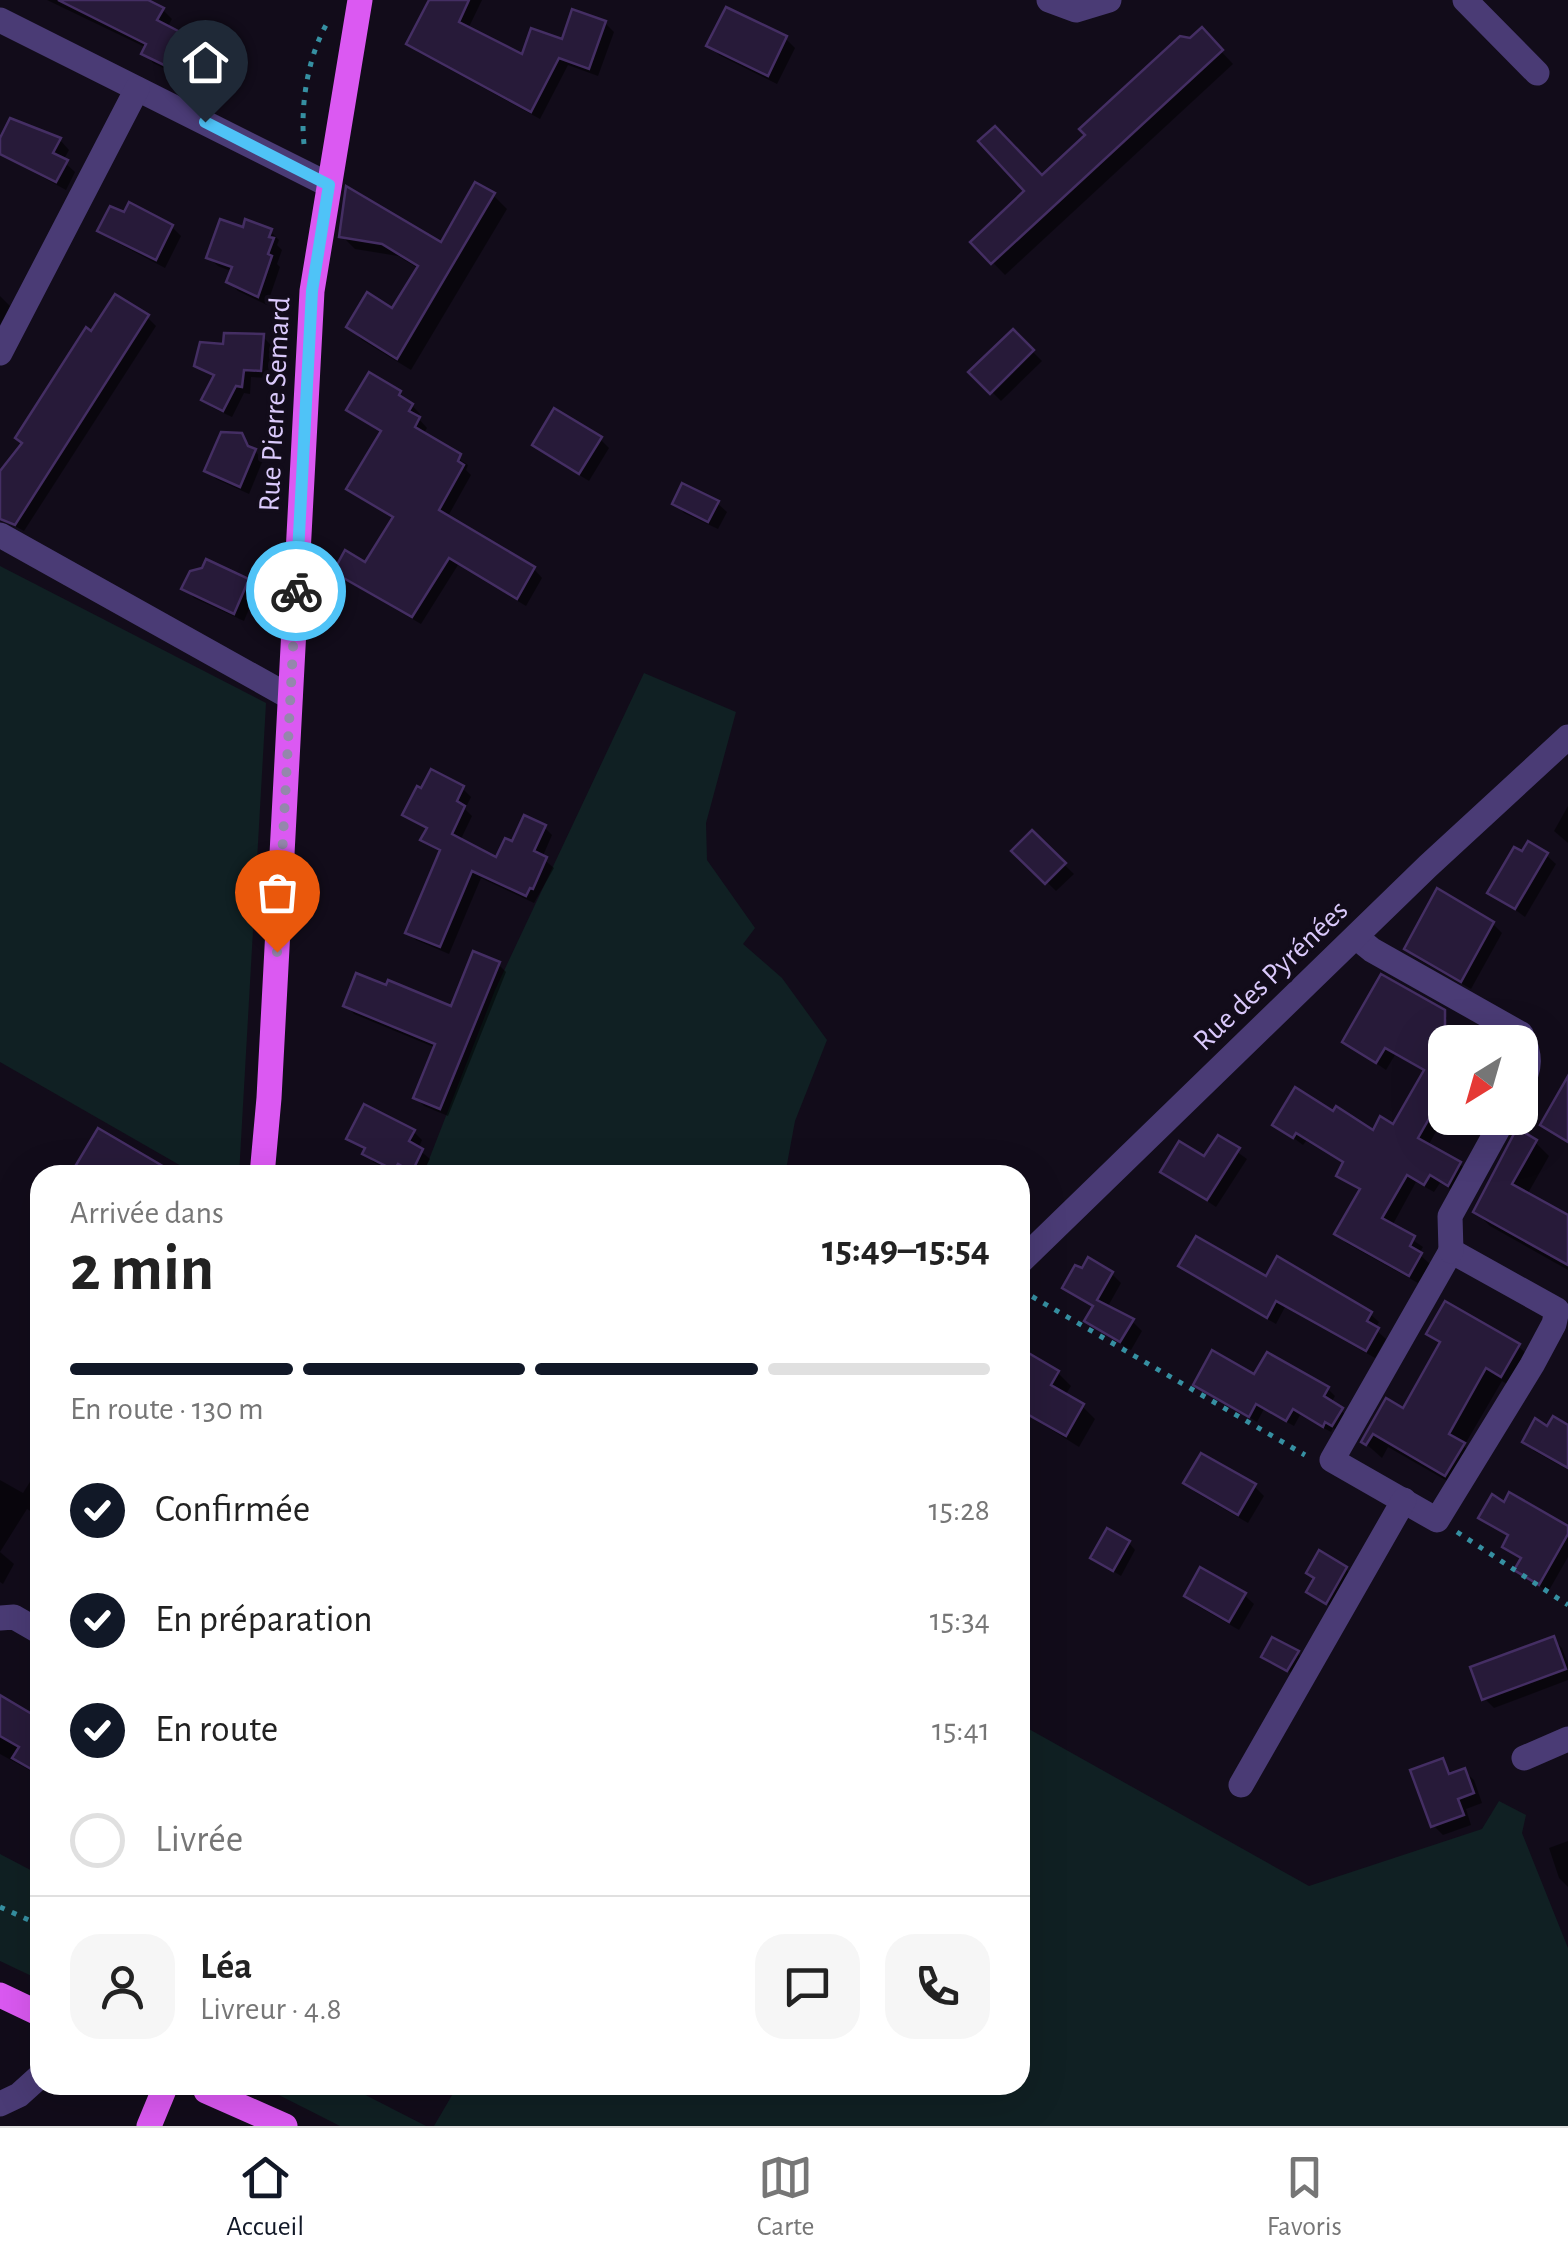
<!DOCTYPE html>
<html lang="fr">
<meta charset="utf-8">
<style>
body{margin:0;font-family:"Alegreya Sans",sans-serif;background:#f6f6f6;color:#222;height:100vh;display:flex;flex-direction:column;font-size:38px;white-space:nowrap}
*{box-sizing:border-box;margin:0}
p{font-size:32px;color:#767676}
.icon{flex:none;width:55px;height:55px;fill:none;stroke:currentColor;stroke-width:2;stroke-linecap:round;stroke-linejoin:round}
.map{position:relative;flex:1;overflow:hidden}
.sheet{position:absolute;left:30px;top:1165px;width:1000px;height:930px;display:flex;flex-direction:column;background:#fff;border-radius:30px;box-shadow:0 10px 40px #0002}
.sheet>*{flex:none}
.needle{width:65px;rotate:217deg}
.buttons{position:absolute;left:1428px;top:1025px;display:grid;gap:20px}
.buttons a{display:grid;place-items:center;width:110px;height:110px;border-radius:20px;background:#fff;box-shadow:0 10px 40px #0002;font-size:50px}
.pin{position:absolute;display:grid;place-items:center;width:85px;height:85px;color:#fff;margin:-102px -42px;border-radius:50% 50% 50% 0;rotate:-45deg;box-shadow:0 0 10px #0007}
.pin .icon{rotate:45deg}
.courier{position:absolute;display:grid;place-items:center;width:100px;height:100px;margin:-50px;border:8px solid #4fc3f7;border-radius:50%;background:#fff;color:#222;box-shadow:0 2px 12px #0007}
.summary em{font-style:normal;font-weight:700}
.summary div{display:flex;flex-direction:column-reverse}
.summary{display:flex;align-items:center;justify-content:space-between;height:170px;padding:0 40px}
h1{font-size:65px;font-weight:700;line-height:75px}
.bar{display:grid;grid-template-columns:repeat(4,1fr);gap:15px 10px;align-content:center;height:120px;padding:0 40px}
.bar i{height:12px;border-radius:8px;background:#e0e0e0}
.bar .current{background:#111827}
.bar p{grid-column:span 4}
.line{display:flex;align-items:center;gap:25px;padding:0 40px;border-top:2px solid #e0e0e0}
.line div{flex:1}
.round{display:grid;place-items:center;flex:none;width:105px;height:105px;border-radius:30px;background:#f6f6f6}
ol{padding:0 40px;list-style:none}
li{display:flex;align-items:center;gap:30px;height:110px}
li p{margin-inline-start:auto}
li .icon{padding:10px;border-radius:50%;background:#111827;color:#fff;stroke-width:4}
li:last-child{color:#767676}
li i{width:55px;height:55px;border:5px solid #e0e0e0;border-radius:50%}
.tabs{display:flex;justify-content:space-around;align-items:center;height:140px;border-top:2px solid #e0e0e0;background:#fff;font-size:28px;color:#767676}
.tabs a{display:grid;justify-items:center;gap:5px}
.tabs .current{color:#111827}
.map>svg:first-child{display:block}
</style>
<div class="map">
<svg width="1568" height="2126" viewBox="0 0 1568 2126">
<rect width="100%" height="100%" fill="#120c1a"/>
<!-- green -->
<g fill="#102023">
<polygon points="0,566 266,703 239,1175 197,1175 0,1062"/>
<polygon points="644,673 736,712 706,823 707,860 755,928 743,944 782,978 827,1040 795,1121 785,1175 423,1175 495,990"/>
<polygon points="1020,1724 1309,1886 1482,1829 1499,1801 1526,1815 1522,1833 1568,1948 1568,2126 434,2126 458,2085 1020,2085"/>
<polygon points="0,1854 40,1875 40,1980 0,1961"/>
<polygon points="259,2085 346,2085 426,2126 340,2126"/>
</g>
<!-- shadow -->
<g fill="#0007">
<polygon points="47,0 143,0 163,10 172,19 167,28 190,45 176,74 153,63 144,53 147,48"/>
<polygon points="432,0 482,0 468,29 523,57 605,23 614,32 598,76 568,65 540,119 418,52 409,43"/>
<polygon points="1201,30 1233,64 1005,275 973,242"/>
<polygon points="785,38 795,48 777,84 719,55 710,46"/>
<polygon points="60,140 69,150 63,161 75,172 66,190 0,154 0,143"/>
<polygon points="493,195 507,209 411,370 362,340 349,327 393,311 419,269 398,256 355,249 342,236 442,245"/>
<polygon points="172,227 181,236 165,268 110,239 100,230"/>
<polygon points="244,230 270,231 279,240 277,245 282,250 277,264 280,267 267,305 238,291 229,282 233,272 218,266 208,257"/>
<polygon points="0,296 10,306 0,325"/>
<polygon points="147,317 156,326 24,531 0,518 0,480 92,334"/>
<polygon points="1013,332 1042,361 1001,401 972,372"/>
<polygon points="263,337 271,345 268,378 251,377 250,394 244,393 232,417 213,408 204,400 215,378 196,365 225,347"/>
<polygon points="400,393 420,414 418,418 427,428 423,435 468,465 466,470 471,475 447,518 534,569 542,578 526,606 458,565 421,624 345,580 336,571 366,565 395,520 349,488 383,433 349,410"/>
<polygon points="241,435 263,460 249,494 216,479 207,470"/>
<polygon points="600,439 609,448 589,481 545,454 535,445"/>
<polygon points="675,503 717,503 727,512 718,529 684,513"/>
<polygon points="248,581 257,590 244,621 194,598 184,588"/>
<polygon points="463,789 471,797 465,809 472,816 460,841 498,860 513,844 544,827 552,835 542,858 554,868 534,903 481,878 449,954 416,940 408,932 441,853 423,839 428,830 405,814"/>
<polygon points="1568,806 1568,843 1554,831"/>
<polygon points="1032,834 1074,874 1056,891 1015,851"/>
<polygon points="1523,855 1546,855 1556,864 1525,917 1491,892"/>
<polygon points="1493,924 1502,933 1471,989 1416,958 1407,949"/>
<polygon points="498,964 506,972 448,1116 424,1106 416,1098 436,1048 354,1014 346,1005 452,1009"/>
<polygon points="1438,1009 1447,1018 1434,1041 1445,1047 1445,1115 1428,1146 1460,1164 1469,1173 1458,1193 1440,1183 1434,1192 1416,1182 1392,1226 1423,1247 1419,1254 1430,1264 1418,1283 1346,1243 1337,1233 1362,1192 1339,1175 1345,1164 1306,1141 1303,1145 1275,1124 1334,1114 1374,1133 1394,1127 1426,1072 1395,1055 1386,1070 1345,1042"/>
<polygon points="414,1132 422,1140 418,1149 430,1159 421,1175 399,1175 373,1162 366,1151 349,1138"/>
<polygon points="1219,1139 1247,1159 1216,1207 1163,1171 1205,1160"/>
<polygon points="1535,1142 1549,1156 1527,1195 1568,1218 1568,1270 1490,1226 1476,1212"/>
<polygon points="1181,1266 1267,1280 1370,1314 1379,1322 1375,1329 1386,1339 1375,1358 1285,1307 1276,1324 1190,1274"/>
<polygon points="1112,1274 1121,1283 1107,1308 1132,1321 1142,1331 1131,1350 1097,1330 1087,1321 1095,1308 1065,1287"/>
<polygon points="1429,1334 1518,1346 1533,1360 1517,1390 1502,1381 1464,1446 1478,1460 1461,1489 1388,1447 1382,1458 1364,1442 1387,1401 1404,1411 1441,1345"/>
<polygon points="1020,1351 1058,1373 1071,1386 1065,1396 1082,1406 1095,1419 1079,1447 1020,1410"/>
<polygon points="1196,1384 1328,1389 1335,1396 1331,1403 1349,1417 1340,1432 1333,1428 1331,1432 1300,1415 1294,1426 1264,1409 1257,1422"/>
<polygon points="1568,1428 1568,1470 1534,1451 1525,1441 1548,1429"/>
<polygon points="33,1477 40,1481 40,1517 27,1509 0,1552 0,1480 23,1493"/>
<polygon points="1186,1483 1254,1486 1264,1496 1248,1523 1195,1492"/>
<polygon points="1481,1517 1568,1529 1568,1557 1548,1592 1517,1570 1523,1560 1505,1546 1510,1538"/>
<polygon points="1129,1543 1135,1550 1121,1576 1093,1558"/>
<polygon points="0,1552 14,1564 3,1584 0,1582"/>
<polygon points="1346,1569 1350,1573 1331,1606 1313,1596"/>
<polygon points="1244,1595 1254,1604 1239,1630 1196,1605 1187,1596"/>
<polygon points="1553,1639 1562,1648 1568,1664 1568,1680 1494,1708 1484,1698"/>
<polygon points="1297,1653 1301,1657 1292,1673 1268,1661"/>
<polygon points="0,1698 37,1720 40,1715 40,1776 0,1754"/>
<polygon points="1442,1761 1453,1775 1464,1771 1474,1780 1482,1803 1466,1809 1471,1825 1443,1835 1433,1825"/>
<polygon points="1568,1841 1568,1887 1559,1878 1549,1848"/>
</g>
<!-- building -->
<g fill="#271a39" stroke="#442e63" stroke-width="2.5">
<polygon points="58,0 148,0 164,8 157,20 182,33 166,66 141,54 146,44"/>
<polygon points="429,0 469,0 459,22 522,54 531,28 562,39 572,9 606,21 589,69 559,58 531,112 406,44"/>
<polygon points="726,7 787,36 768,76 706,46"/>
<polygon points="1202,27 1223,50 991,264 970,242 1024,191 978,141 995,126 1042,175 1085,135 1079,129 1180,36 1190,38"/>
<polygon points="10,118 61,138 53,153 68,160 56,182 0,154 0,138"/>
<polygon points="475,182 495,193 397,359 346,327 367,292 392,308 418,266 382,244 339,237 346,186 441,242"/>
<polygon points="129,202 173,225 156,260 97,231 110,206 124,212"/>
<polygon points="220,219 243,227 245,219 272,229 269,237 274,238 268,254 272,256 258,297 226,282 232,267 206,258"/>
<polygon points="115,294 149,315 15,525 0,519 0,471 22,443 15,438 86,327 91,331"/>
<polygon points="1013,329 1034,350 990,394 968,372"/>
<polygon points="224,333 264,334 261,371 244,370 242,387 236,386 223,411 201,400 214,375 194,366 200,342 223,344"/>
<polygon points="369,372 401,391 399,395 413,404 409,411 420,417 415,427 461,454 458,461 464,465 439,510 535,567 517,599 449,558 412,617 333,572 345,550 365,562 393,517 346,489 381,431 346,410"/>
<polygon points="554,408 602,437 579,474 532,445"/>
<polygon points="221,432 242,433 248,446 256,449 240,487 204,471"/>
<polygon points="682,483 719,501 708,522 672,504"/>
<polygon points="206,559 249,579 234,614 181,589 190,571 202,568"/>
<polygon points="431,769 464,786 457,801 465,806 452,834 496,857 505,838 512,841 524,815 546,825 534,851 547,857 533,889 530,888 526,896 472,871 440,947 405,933 440,850 420,840 427,828 402,815 417,786 421,788"/>
<polygon points="1032,830 1066,863 1045,884 1011,851"/>
<polygon points="1528,841 1548,853 1515,909 1487,893 1514,847 1522,851"/>
<polygon points="1437,888 1494,922 1461,982 1404,949"/>
<polygon points="473,951 500,962 440,1109 413,1098 435,1044 343,1006 356,973 386,985 388,980 451,1006"/>
<polygon points="1381,974 1445,1010 1445,1091 1418,1138 1461,1162 1448,1186 1430,1175 1424,1185 1407,1175 1382,1218 1415,1236 1410,1246 1422,1253 1409,1276 1334,1234 1360,1189 1336,1176 1343,1162 1296,1133 1293,1138 1272,1125 1295,1087 1333,1111 1336,1106 1373,1130 1380,1116 1393,1124 1424,1070 1385,1048 1376,1063 1342,1042"/>
<polygon points="1568,1076 1568,1142 1540,1125"/>
<polygon points="364,1104 415,1130 409,1141 423,1149 412,1172 398,1164 394,1170 362,1154 365,1148 346,1139"/>
<polygon points="98,1128 178,1175 70,1175"/>
<polygon points="1517,1128 1537,1140 1512,1184 1568,1215 1568,1265 1473,1212"/>
<polygon points="1218,1135 1240,1148 1207,1200 1160,1172 1179,1141 1204,1156"/>
<polygon points="1196,1236 1266,1276 1277,1256 1372,1312 1367,1321 1379,1328 1366,1351 1276,1301 1267,1318 1178,1266"/>
<polygon points="1088,1257 1113,1272 1097,1300 1134,1319 1120,1342 1084,1321 1093,1306 1062,1288 1075,1265 1082,1268"/>
<polygon points="1445,1301 1520,1344 1501,1377 1486,1368 1449,1434 1465,1443 1445,1476 1373,1434 1366,1445 1361,1442 1386,1398 1403,1408 1440,1342 1426,1334"/>
<polygon points="1020,1348 1059,1371 1051,1385 1084,1404 1066,1436 1020,1410"/>
<polygon points="1212,1350 1254,1374 1267,1352 1329,1387 1324,1396 1343,1408 1332,1426 1325,1422 1323,1427 1293,1409 1286,1421 1256,1404 1249,1417 1193,1385"/>
<polygon points="1553,1416 1568,1425 1568,1468 1522,1442 1535,1418 1547,1426"/>
<polygon points="1201,1453 1256,1484 1238,1515 1183,1483"/>
<polygon points="1509,1492 1568,1526 1568,1534 1539,1585 1514,1570 1521,1558 1502,1547 1508,1535 1478,1518 1492,1494 1504,1502"/>
<polygon points="1107,1528 1130,1541 1113,1571 1090,1558"/>
<polygon points="1319,1550 1347,1567 1326,1604 1306,1592 1314,1578 1306,1573"/>
<polygon points="1200,1567 1246,1593 1229,1622 1184,1596"/>
<polygon points="1554,1636 1566,1669 1482,1700 1470,1667"/>
<polygon points="1272,1637 1299,1651 1287,1671 1261,1657"/>
<polygon points="0,1695 37,1717 40,1712 40,1774 12,1758 19,1747 0,1736"/>
<polygon points="1443,1758 1449,1774 1465,1768 1474,1793 1458,1799 1464,1815 1431,1827 1410,1770"/>
</g>
<g fill="none" stroke-linecap="round" stroke-linejoin="round">
<!-- path -->
<g stroke="#3690a2" stroke-width="5" stroke-dasharray="5 8" stroke-linecap="butt">
<path d="M304,144C300,105 308,54 329,20"/>
<polyline points="1021,1290 1305,1455"/>
<polyline points="1457,1532 1568,1605"/>
<polyline points="0,1907 40,1925"/>
</g>
<!-- minor -->
<g stroke="#4a3b75" stroke-width="25">
<polyline points="1049,0 1076,10 1109,0"/>
<polyline points="1465,0 1537,73"/>
<polyline points="0,20 329,185"/>
<polyline points="0,353 137,89"/>
<polyline points="0,535 290,697"/>
<path d="M1356,937L1372,950L1521,1034C1531,1056 1531,1067 1520,1088"/>
<polygon points="1451,1251 1557,1310 1554,1324 1532,1365 1437,1520 1332,1460"/>
<polyline points="1451,1251 1450,1216 1504,1118"/>
<polyline points="1020,1262 1428,866 1568,737"/>
<polyline points="0,1618 14,1617 40,1632"/>
<polyline points="1524,1758 1568,1739"/>
<polyline points="1241,1785 1404,1500"/>
<polyline points="0,2104 19,2095 40,2076"/>
</g>
<!-- major -->
<g stroke="#db59f2" stroke-width="25">
<polyline points="262,1175 269,1098 312,291 360,0"/>
<polyline points="0,1995 40,2014"/>
<polyline points="206,2091 285,2126"/>
<polyline points="149,2126 166,2085"/>
</g>
</g>
<g fill="none" stroke-linecap="round" stroke-linejoin="round">
<!-- done -->
<polyline stroke="#9487ac" stroke-width="10" stroke-dasharray="0 18" points="277,952 296,591"/>
<!-- route -->
<polyline stroke="#4fc3f7" stroke-width="12" points="205,122 329,185 312,291 296,591"/>
</g>
<g text-anchor="middle" stroke-width="8" stroke-linejoin="round" paint-order="stroke">
<!-- street labels -->
<g font-size="30" fill="#dac9fb" stroke="#120c1a">
<text transform="translate(274 404) rotate(-87)" y="10">Rue Pierre Semard</text>
<text transform="translate(1270 975) rotate(-44)" y="10">Rue des Pyrénées</text>
</g>
</g>
</svg>
<div class="buttons">
<a><svg class="needle" viewBox="-14 -14 28 28"><path d="M0-13l5 13h-10z" fill="#e53935"/><path d="M0 13l5-13h-10z" fill="#767676"/></svg></a>
</div>
<div class="pin" style="left:277px;top:952px;background:#ea580c"><svg class="icon" aria-label="bag" viewBox="0 0 24 24"><path d="M5 8h14l-1 12H6zM9 8a3 3 0 0 1 6 0"/></svg></div>
<div class="pin" style="left:205px;top:122px;background:#1f2937"><svg class="icon" aria-label="home" viewBox="0 0 24 24"><path d="M3 11l9-7 9 7M6 9v11h12V9"/></svg></div>
<div class="courier" style="left:296px;top:591px"><svg class="icon" aria-label="bike" viewBox="0 0 24 24"><circle cx="6" cy="16" r="4"/><circle cx="18" cy="16" r="4"/><path d="M6 16l4-8h5l3 8M10 8l3 8H6M13 5h3"/></svg></div>
<section class="sheet">
<div class="summary"><div><h1>2 min</h1><p>Arrivée dans</p></div><em>15:49–15:54</em></div>
<div class="bar"><i class="current"></i><i class="current"></i><i class="current"></i><i></i><p>En route · 130 m</p></div>
<ol>
<li><svg class="icon" aria-label="check" viewBox="0 0 24 24"><path d="M5 12l5 5 9-10"/></svg>Confirmée<p>15:28</p></li>
<li><svg class="icon" aria-label="check" viewBox="0 0 24 24"><path d="M5 12l5 5 9-10"/></svg>En préparation<p>15:34</p></li>
<li><svg class="icon" aria-label="check" viewBox="0 0 24 24"><path d="M5 12l5 5 9-10"/></svg>En route<p>15:41</p></li>
<li><i></i>Livrée</li>
</ol>
<div class="line" style="height:180px"><a class="round"><svg class="icon" aria-label="person" viewBox="0 0 24 24"><circle cx="12" cy="8" r="4"/><path d="M4 21q1-7 8-7t8 7"/></svg></a><div><b>Léa</b><p>Livreur · 4.8</p></div><a class="round"><svg class="icon" aria-label="chat" viewBox="0 0 24 24"><path d="M4 5h16v11H9l-5 4z"/></svg></a><a class="round"><svg class="icon" aria-label="phone" viewBox="0 0 24 24"><path d="M5 4h4l2 5-3 2q2 4 5 5l2-3 5 2v4C11 20 4 13 5 4z"/></svg></a></div>
</section>
</div>
<nav class="tabs">
<a class="current"><svg class="icon" aria-label="home" viewBox="0 0 24 24"><path d="M3 11l9-7 9 7M6 9v11h12V9"/></svg>Accueil</a>
<a><svg class="icon" aria-label="map" viewBox="0 0 24 24"><path d="M3 6l6-2 6 2 6-2v14l-6 2-6-2-6 2zM9 4v14M15 6v14"/></svg>Carte</a>
<a><svg class="icon" aria-label="saved" viewBox="0 0 24 24"><path d="M7 4h10v16l-5-4-5 4z"/></svg>Favoris</a>
</nav>
